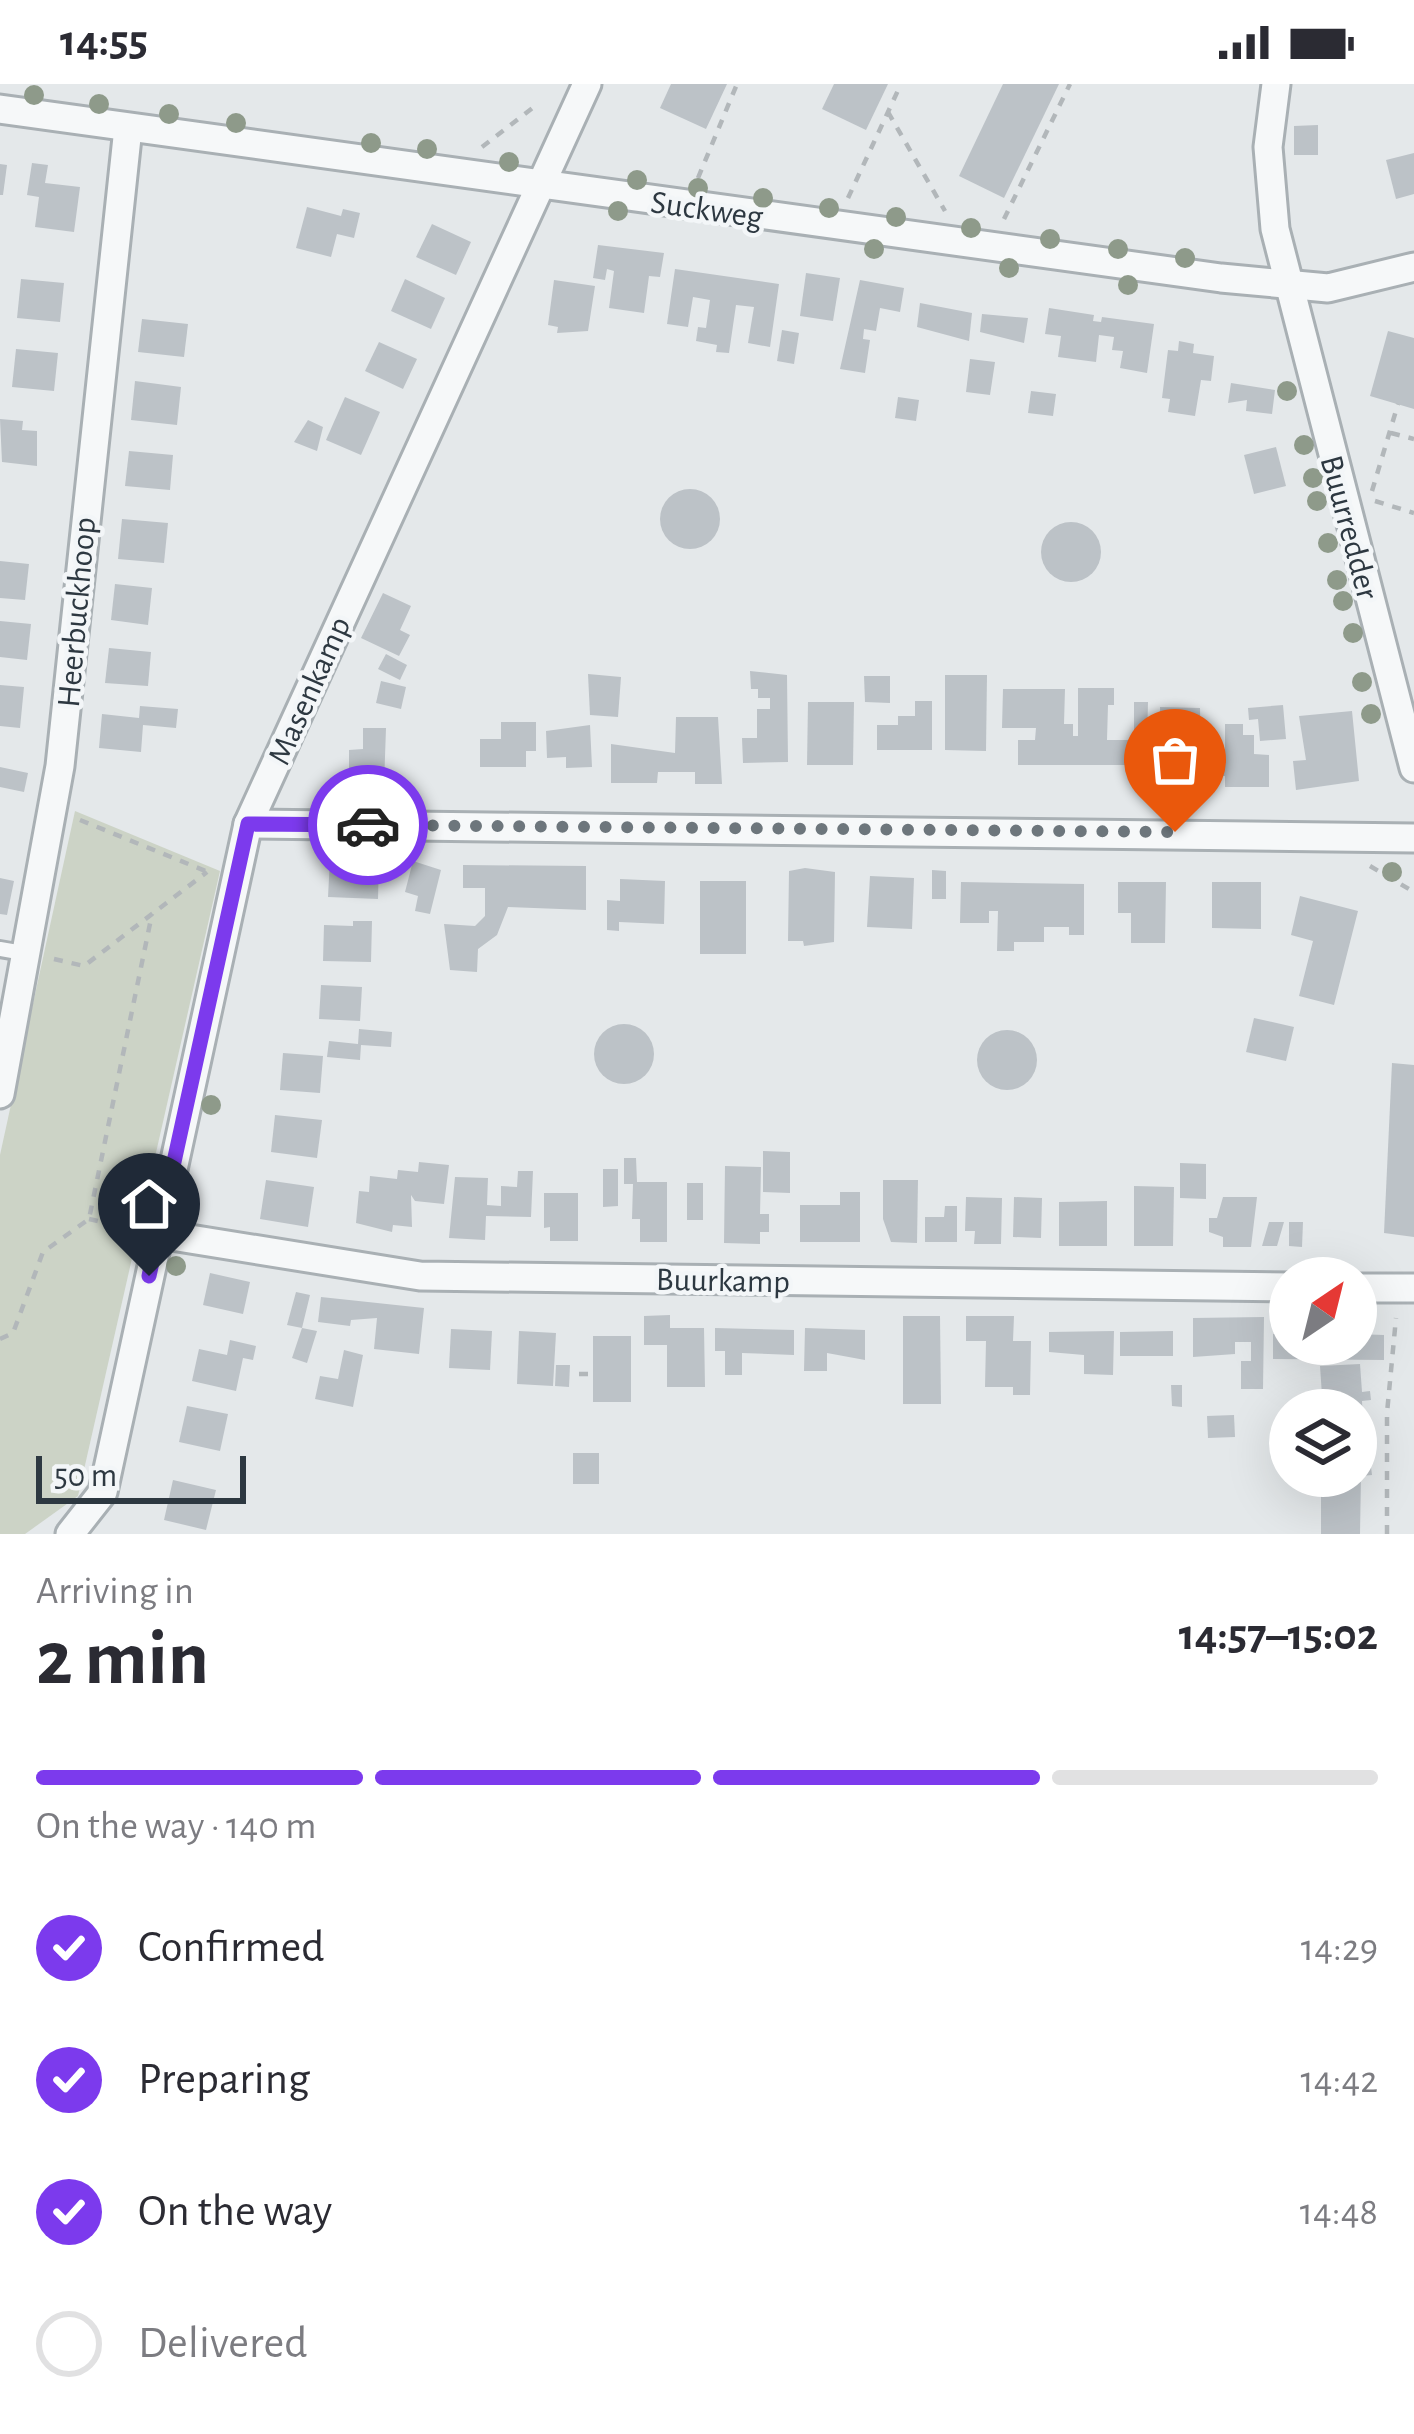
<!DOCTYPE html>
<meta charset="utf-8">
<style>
body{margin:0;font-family:"Alegreya Sans",sans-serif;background:#f2f2f3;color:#2b2b33;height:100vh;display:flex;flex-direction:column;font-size:45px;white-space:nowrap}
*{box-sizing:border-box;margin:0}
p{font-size:39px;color:#7c7c81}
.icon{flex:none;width:66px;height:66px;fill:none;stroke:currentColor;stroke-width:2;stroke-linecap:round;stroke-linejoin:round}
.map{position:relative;height:1450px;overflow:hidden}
.panel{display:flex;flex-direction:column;background:#fff;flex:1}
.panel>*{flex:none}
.needle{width:78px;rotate:35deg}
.tools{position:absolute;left:1269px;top:1173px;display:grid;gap:24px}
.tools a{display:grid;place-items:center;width:108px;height:108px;border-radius:50%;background:#fff;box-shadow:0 12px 48px #0002;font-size:60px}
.scale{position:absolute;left:36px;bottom:30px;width:210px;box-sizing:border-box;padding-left:12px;border:6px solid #2d3841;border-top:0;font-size:33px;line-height:42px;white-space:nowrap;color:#2d3841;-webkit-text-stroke:9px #f3f6f8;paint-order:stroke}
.pin{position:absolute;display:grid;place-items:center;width:102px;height:102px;color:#fff;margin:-123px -51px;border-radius:50% 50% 50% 0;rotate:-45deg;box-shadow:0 0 12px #0007}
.pin .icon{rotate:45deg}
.courier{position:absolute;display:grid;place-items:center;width:120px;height:120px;margin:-60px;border:9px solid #7c3aed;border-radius:50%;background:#fff;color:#222;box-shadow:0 3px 15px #0007}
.summary em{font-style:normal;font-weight:700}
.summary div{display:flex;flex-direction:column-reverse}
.summary{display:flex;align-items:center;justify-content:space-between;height:204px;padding:0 36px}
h1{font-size:78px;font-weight:700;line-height:90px}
.bar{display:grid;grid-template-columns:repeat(4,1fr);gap:18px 12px;align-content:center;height:144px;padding:0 36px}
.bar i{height:15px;border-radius:9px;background:#e1e1e2}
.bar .active{background:#7c3aed}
.bar p{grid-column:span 4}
ol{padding:0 36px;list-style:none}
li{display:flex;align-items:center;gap:36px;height:132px}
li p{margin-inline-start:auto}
li .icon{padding:12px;border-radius:50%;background:#7c3aed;color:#fff;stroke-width:4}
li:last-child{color:#7c7c81}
li i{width:66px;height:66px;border:6px solid #e1e1e2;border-radius:50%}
.status{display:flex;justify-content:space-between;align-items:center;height:84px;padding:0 60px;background:#fff;direction:ltr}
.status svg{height:33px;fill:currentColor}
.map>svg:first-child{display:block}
</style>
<div class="status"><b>14:55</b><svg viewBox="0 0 49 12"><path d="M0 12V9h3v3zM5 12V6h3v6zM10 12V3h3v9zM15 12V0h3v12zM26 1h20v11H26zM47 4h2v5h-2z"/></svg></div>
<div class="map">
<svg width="1414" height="1450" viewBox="0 0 1414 1450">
<rect width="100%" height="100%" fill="#e4e8ea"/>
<!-- green -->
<polygon fill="#ccd3c6" points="75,727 220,787 78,1412 25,1450 0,1450 0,1071"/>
<!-- building -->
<g fill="#bcc2c7">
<polygon points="671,0 727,0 706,45 660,24"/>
<polygon points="834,0 888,0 866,46 822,25"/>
<polygon points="1003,0 1059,0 1004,114 959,92"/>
<polygon points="1318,41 1318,71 1294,71 1294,42"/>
<polygon points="1414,69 1414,110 1396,115 1386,76"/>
<polygon points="32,79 48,81 45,99 80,103 74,148 35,143 39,113 27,111"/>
<polygon points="0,80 7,81 3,111 0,111"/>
<polygon points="307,123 341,132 343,125 360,129 354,154 337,150 331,173 296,164"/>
<polygon points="432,140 471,158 456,191 416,173"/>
<polygon points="598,161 664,169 660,193 649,192 644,229 609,224 614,187 607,185 605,196 593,194"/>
<polygon points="675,185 779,200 770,263 748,259 754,223 736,221 729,269 716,268 717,261 696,257 698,243 706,244 710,216 693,213 688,243 667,240"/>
<polygon points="806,189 840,194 833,237 800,232"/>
<polygon points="21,195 64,199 60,238 17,234"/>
<polygon points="405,195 445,214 431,245 391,227"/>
<polygon points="554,196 595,202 588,247 557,249 558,243 548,241"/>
<polygon points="860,196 904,204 900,228 880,224 876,247 864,245 863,255 870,256 865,289 840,285"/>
<polygon points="920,219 972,229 969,257 917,243"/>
<polygon points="1049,224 1094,231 1093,237 1101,238 1102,233 1154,240 1147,289 1120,284 1123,267 1112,266 1114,253 1099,251 1096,278 1058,273 1061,252 1045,250"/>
<polygon points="982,230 1028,234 1024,259 980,248"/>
<polygon points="142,235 188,240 184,273 138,268"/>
<polygon points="782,246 799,249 794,280 777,277"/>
<polygon points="1388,247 1414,254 1414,325 1370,312"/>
<polygon points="1179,257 1194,260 1193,269 1214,272 1211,297 1201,296 1195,332 1168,328 1170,315 1162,314 1168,266 1178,267"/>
<polygon points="379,258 417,275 403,305 365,287"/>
<polygon points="16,265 58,269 54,307 12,303"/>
<polygon points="970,275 995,278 990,311 966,308"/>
<polygon points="135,297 181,303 177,341 131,336"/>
<polygon points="1231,299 1275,306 1272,330 1246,327 1247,316 1228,319"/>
<polygon points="1031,307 1056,310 1053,332 1028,329"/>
<polygon points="345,313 380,328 361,371 326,356"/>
<polygon points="898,313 919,316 916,337 895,334"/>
<polygon points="0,335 23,337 22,346 37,347 37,382 2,378"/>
<polygon points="308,336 323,343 317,367 294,358"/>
<polygon points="1276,363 1286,402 1254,410 1244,371"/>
<polygon points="129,367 173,371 170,406 125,402"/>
<circle cx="690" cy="435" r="30"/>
<polygon points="122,435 168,439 164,479 118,475"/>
<circle cx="1071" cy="468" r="30"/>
<polygon points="0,477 29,480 25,516 0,514"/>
<polygon points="115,500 152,504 148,541 111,536"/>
<polygon points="383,509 411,522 400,546 410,551 399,572 361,554"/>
<polygon points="0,537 31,540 27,576 0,573"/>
<polygon points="109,564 151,568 148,602 105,599"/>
<polygon points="386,570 407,581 400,596 378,585"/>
<polygon points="750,587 787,591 788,678 743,679 742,654 757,654 757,625 770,625 770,614 758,614 758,605 751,605"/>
<polygon points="588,590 621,593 618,633 590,631"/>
<polygon points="945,591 987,591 986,667 945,666"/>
<polygon points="864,592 890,592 890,619 865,618"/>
<polygon points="381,597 406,603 401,625 376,619"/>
<polygon points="0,601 24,603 20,644 0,642"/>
<polygon points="1078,604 1114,604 1114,621 1108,621 1107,656 1128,656 1128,681 1018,681 1018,656 1035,656 1036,644 1002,644 1003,605 1065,605 1064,640 1073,640 1073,652 1078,652"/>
<polygon points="915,617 932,617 932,666 877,666 877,641 898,641 898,632 915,632"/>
<polygon points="808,618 854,618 853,681 807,681"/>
<polygon points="1134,618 1148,618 1147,657 1134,657"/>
<polygon points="1283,621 1286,655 1260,657 1258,635 1249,636 1248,624"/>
<polygon points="140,622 178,625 176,644 143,641 141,668 99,664 102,630 139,634"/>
<polygon points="1160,623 1200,624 1201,684 1161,684"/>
<polygon points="1352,627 1359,697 1296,706 1293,677 1306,676 1299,632"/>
<polygon points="676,633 718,633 722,700 695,700 695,688 658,688 657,699 611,699 611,660 675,669"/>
<polygon points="501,638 536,638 536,667 526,667 526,683 480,683 480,655 501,655"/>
<polygon points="1225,640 1243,640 1243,651 1254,651 1254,670 1269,671 1269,703 1225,703 1225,692 1215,692 1215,677 1225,677"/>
<polygon points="590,641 592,683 566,684 566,673 547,674 546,647"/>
<polygon points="363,644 386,644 384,702 349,702 349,666 363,665"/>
<polygon points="0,683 28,689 24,708 0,703"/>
<polygon points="350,769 379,776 378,815 328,813 330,775 350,776"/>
<polygon points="413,777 441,786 430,830 415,827 418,812 405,808"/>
<polygon points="463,781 586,782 586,826 508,823 497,851 478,865 477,888 450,886 444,840 475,842 485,832 485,804 463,804"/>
<polygon points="805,784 835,788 834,858 804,862 803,857 788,857 789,787"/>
<polygon points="932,786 946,787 946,815 932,815"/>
<polygon points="870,792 914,794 912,845 867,843"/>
<polygon points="0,794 14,797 7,831 0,830"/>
<polygon points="620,795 665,797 664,840 619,838 619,847 607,846 607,816 620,817"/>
<rect x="700" y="797" width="46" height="73"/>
<polygon points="961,798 1084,800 1084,851 1069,851 1069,843 1044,843 1044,858 1014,858 1014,867 997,867 998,827 989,827 989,839 960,839"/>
<polygon points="1118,798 1166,798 1165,859 1131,859 1131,829 1118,829"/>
<polygon points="1212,798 1261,798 1261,845 1212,844"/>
<polygon points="1300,812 1358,827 1334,921 1299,912 1313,857 1291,851"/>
<polygon points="353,837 372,837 371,878 323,877 324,841 353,842"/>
<polygon points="321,901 362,903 360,937 319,935"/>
<polygon points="1254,934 1294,943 1286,977 1246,968"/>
<circle cx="624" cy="970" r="30"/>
<polygon points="359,945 392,948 391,963 361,961 360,976 327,973 329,957 358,960"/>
<circle cx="1007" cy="976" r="30"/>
<polygon points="283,969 323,972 320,1009 280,1006"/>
<polygon points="1392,979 1414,981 1414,1153 1384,1149"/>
<polygon points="275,1031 322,1036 317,1074 271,1068"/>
<polygon points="763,1067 790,1068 790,1109 763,1108"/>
<polygon points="624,1074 636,1074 637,1098 667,1098 667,1158 640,1158 640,1135 632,1135 633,1100 624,1100"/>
<polygon points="419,1078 449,1081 444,1120 415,1117 411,1111 412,1143 393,1141 392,1148 356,1139 359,1107 369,1108 370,1092 397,1095 398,1086 418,1088"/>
<polygon points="1180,1079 1206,1080 1206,1115 1180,1114"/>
<polygon points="725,1082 761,1083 760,1130 769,1130 769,1148 760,1148 760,1160 724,1159"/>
<polygon points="603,1085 618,1085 618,1122 603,1123"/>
<polygon points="518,1087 533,1087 531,1133 486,1132 485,1156 449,1154 455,1093 488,1094 487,1121 501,1122 501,1102 517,1103"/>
<polygon points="266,1096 314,1103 308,1143 260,1135"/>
<polygon points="883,1096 918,1096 917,1159 891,1158 883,1135"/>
<rect x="687" y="1099" width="16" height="37"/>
<polygon points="1134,1102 1174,1103 1173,1162 1134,1162"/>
<polygon points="840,1108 860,1108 860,1158 800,1158 800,1121 840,1121"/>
<polygon points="544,1109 578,1109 578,1157 550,1157 550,1143 544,1144"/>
<polygon points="966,1113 1002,1114 1001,1160 974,1160 975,1147 965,1147"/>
<polygon points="1014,1113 1042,1114 1041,1154 1013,1153"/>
<polygon points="1223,1113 1257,1113 1251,1163 1223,1163 1223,1153 1209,1148 1209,1134 1217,1134"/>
<polygon points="1107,1117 1107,1162 1059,1162 1059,1118"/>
<polygon points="945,1122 957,1122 957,1158 925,1158 925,1133 944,1133"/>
<polygon points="1269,1138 1284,1138 1277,1162 1262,1162"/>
<polygon points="1289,1138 1303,1138 1302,1163 1289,1162"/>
<polygon points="210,1189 250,1198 243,1230 203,1221"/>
<polygon points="296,1208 310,1211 302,1244 317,1247 307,1279 292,1274 302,1244 287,1241"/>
<polygon points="321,1213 424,1224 419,1270 374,1265 377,1234 351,1236 350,1242 318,1238"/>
<polygon points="670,1231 670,1244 704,1244 705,1303 667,1303 667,1261 644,1261 644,1232"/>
<polygon points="903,1232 940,1232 941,1320 903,1320"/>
<polygon points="966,1232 1014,1232 1013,1257 1031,1257 1030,1311 1013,1311 1013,1303 985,1303 986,1257 966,1257"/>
<polygon points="1264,1233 1263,1305 1241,1305 1241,1277 1251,1277 1251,1258 1235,1258 1235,1270 1193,1273 1193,1234"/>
<polygon points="715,1244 794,1246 794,1271 742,1269 742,1291 725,1291 725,1267 715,1267"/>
<polygon points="805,1244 865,1246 865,1276 827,1269 827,1287 804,1287"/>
<polygon points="451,1245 492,1247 490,1286 449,1284"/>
<polygon points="519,1247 556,1249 553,1302 517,1300"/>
<polygon points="1114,1247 1113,1291 1084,1290 1084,1271 1049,1268 1049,1248"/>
<polygon points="1173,1247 1173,1272 1120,1272 1120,1248"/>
<polygon points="1273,1250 1290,1250 1290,1260 1356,1260 1356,1250 1384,1251 1384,1276 1273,1275"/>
<rect x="593" y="1252" width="38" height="66"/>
<polygon points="230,1256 256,1262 253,1276 243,1274 236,1307 192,1297 199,1265 227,1271"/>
<polygon points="344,1266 363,1271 353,1323 315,1315 320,1292 338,1295"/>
<polygon points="1360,1280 1362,1308 1370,1307 1371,1316 1362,1317 1364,1354 1356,1355 1356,1326 1323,1326 1320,1282"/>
<polygon points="556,1281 570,1281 569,1303 555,1302"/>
<polygon points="1171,1301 1182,1301 1182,1323 1172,1322"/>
<polygon points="187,1322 228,1330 220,1367 179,1358"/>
<polygon points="1234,1331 1235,1353 1208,1354 1207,1332"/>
<polygon points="1372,1364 1372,1373 1360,1374 1361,1383 1371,1383 1372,1391 1361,1392 1360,1450 1321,1450 1321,1392 1356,1392 1356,1365"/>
<rect x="573" y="1369" width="26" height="31"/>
<polygon points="173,1396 216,1406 206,1446 164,1436"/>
</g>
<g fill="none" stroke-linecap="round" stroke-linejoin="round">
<defs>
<polyline id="service" points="0,865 29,870"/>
<g id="minor">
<polyline points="1276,0 1268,63 1275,145 1414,684"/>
<polyline points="0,25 1221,194 1328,204 1414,183"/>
<polyline points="248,740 1414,754"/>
<polyline points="0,1010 60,682 128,44"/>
<polyline points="159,1150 420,1192 1290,1203"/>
<polyline points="1356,1204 1414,1204"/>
<polyline points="70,1450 103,1408 248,740 587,0"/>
</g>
</defs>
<!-- service casing -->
<use href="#service" stroke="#a9b0b4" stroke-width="20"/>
<!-- minor casing -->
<use href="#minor" stroke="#a9b0b4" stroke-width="33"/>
<!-- path -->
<g stroke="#b2b7ba" stroke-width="4.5" stroke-dasharray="9 9" stroke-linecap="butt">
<polyline points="888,28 945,127"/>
<polyline points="482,63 539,19"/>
<polyline points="698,94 737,0"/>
<polyline points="848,114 901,0"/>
<polyline points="1004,135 1070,0"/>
<polyline points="1391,349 1414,355"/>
<polyline points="1372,407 1398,320"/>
<polyline points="1375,417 1414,429"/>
<polyline points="80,736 208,788"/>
<polyline points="1370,782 1414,808"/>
<polyline points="54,875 84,882 207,788"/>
<polyline points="89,1135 130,1144"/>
<polyline points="0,1255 13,1249 43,1168 89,1135 152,830"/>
<polyline points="579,1290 593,1290"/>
<polyline points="1387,1450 1387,1329 1396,1234"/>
</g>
<!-- service -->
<use href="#service" stroke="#f6f8f9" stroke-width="14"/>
<!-- minor -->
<use href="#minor" stroke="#f6f8f9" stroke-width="27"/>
</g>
<!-- trees -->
<g fill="#8e9a8a">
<circle cx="34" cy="11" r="10"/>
<circle cx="99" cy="20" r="10"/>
<circle cx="169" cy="30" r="10"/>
<circle cx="236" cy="39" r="10"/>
<circle cx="371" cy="59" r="10"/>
<circle cx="427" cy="65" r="10"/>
<circle cx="509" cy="78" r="10"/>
<circle cx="637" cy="96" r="10"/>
<circle cx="698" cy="104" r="10"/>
<circle cx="763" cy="114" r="10"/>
<circle cx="829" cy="124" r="10"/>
<circle cx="618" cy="127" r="10"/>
<circle cx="896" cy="133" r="10"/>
<circle cx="971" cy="144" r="10"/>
<circle cx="1050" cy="155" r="10"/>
<circle cx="874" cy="165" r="10"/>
<circle cx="1118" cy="165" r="10"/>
<circle cx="1185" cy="174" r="10"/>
<circle cx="1009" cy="184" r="10"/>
<circle cx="1128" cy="201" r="10"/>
<circle cx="1287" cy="307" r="10"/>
<circle cx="1304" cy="361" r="10"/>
<circle cx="1313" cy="394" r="10"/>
<circle cx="1317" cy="417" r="10"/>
<circle cx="1328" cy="459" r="10"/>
<circle cx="1337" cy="496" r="10"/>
<circle cx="1343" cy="517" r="10"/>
<circle cx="1353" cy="549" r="10"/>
<circle cx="1362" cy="598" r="10"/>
<circle cx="1371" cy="630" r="10"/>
<circle cx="1392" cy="788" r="10"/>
<circle cx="211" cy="1021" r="10"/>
<circle cx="176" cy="1182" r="10"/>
</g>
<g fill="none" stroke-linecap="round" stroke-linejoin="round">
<!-- done -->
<polyline stroke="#6d767c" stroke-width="12" stroke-dasharray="0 21.6" points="368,741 1175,748"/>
<!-- route -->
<polyline stroke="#7c3aed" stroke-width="15" points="149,1192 248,740 368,741"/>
</g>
<g text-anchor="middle" stroke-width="9" stroke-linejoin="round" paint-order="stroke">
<!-- street labels -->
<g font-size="33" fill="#2d3841" stroke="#f3f6f8">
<text transform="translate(707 124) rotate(8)" y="12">Suckweg</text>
<text transform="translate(1351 443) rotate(75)" y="12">Buurredder</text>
<text transform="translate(75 528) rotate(-85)" y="12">Heerbuckhoop</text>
<text transform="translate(308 606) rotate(-66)" y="12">Masenkamp</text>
<text transform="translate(723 1195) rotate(1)" y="12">Buurkamp</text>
</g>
</g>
</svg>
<div class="tools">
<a><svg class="needle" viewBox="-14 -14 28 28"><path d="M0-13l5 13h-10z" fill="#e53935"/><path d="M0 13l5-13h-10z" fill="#7c7c81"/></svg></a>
<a><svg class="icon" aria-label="layers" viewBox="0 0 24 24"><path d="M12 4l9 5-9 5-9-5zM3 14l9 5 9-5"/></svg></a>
</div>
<div class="scale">50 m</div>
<div class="pin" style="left:1175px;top:748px;background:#ea580c"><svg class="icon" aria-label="bag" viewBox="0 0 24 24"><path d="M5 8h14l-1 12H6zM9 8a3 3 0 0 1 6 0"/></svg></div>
<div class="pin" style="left:149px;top:1192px;background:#1f2937"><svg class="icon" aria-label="home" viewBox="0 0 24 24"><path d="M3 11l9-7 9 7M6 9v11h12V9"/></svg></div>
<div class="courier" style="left:368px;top:741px"><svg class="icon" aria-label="car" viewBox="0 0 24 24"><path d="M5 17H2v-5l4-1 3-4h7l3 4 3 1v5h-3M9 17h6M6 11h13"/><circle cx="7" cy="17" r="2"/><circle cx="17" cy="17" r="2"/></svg></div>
</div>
<section class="panel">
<div class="summary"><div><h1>2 min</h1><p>Arriving in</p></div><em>14:57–15:02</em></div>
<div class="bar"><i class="active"></i><i class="active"></i><i class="active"></i><i></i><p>On the way · 140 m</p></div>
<ol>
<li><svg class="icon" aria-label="check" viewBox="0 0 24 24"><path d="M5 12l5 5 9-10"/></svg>Confirmed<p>14:29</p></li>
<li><svg class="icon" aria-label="check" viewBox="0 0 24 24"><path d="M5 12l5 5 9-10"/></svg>Preparing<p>14:42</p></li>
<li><svg class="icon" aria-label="check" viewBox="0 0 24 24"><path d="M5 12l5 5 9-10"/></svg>On the way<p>14:48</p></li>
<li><i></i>Delivered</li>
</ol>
</section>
